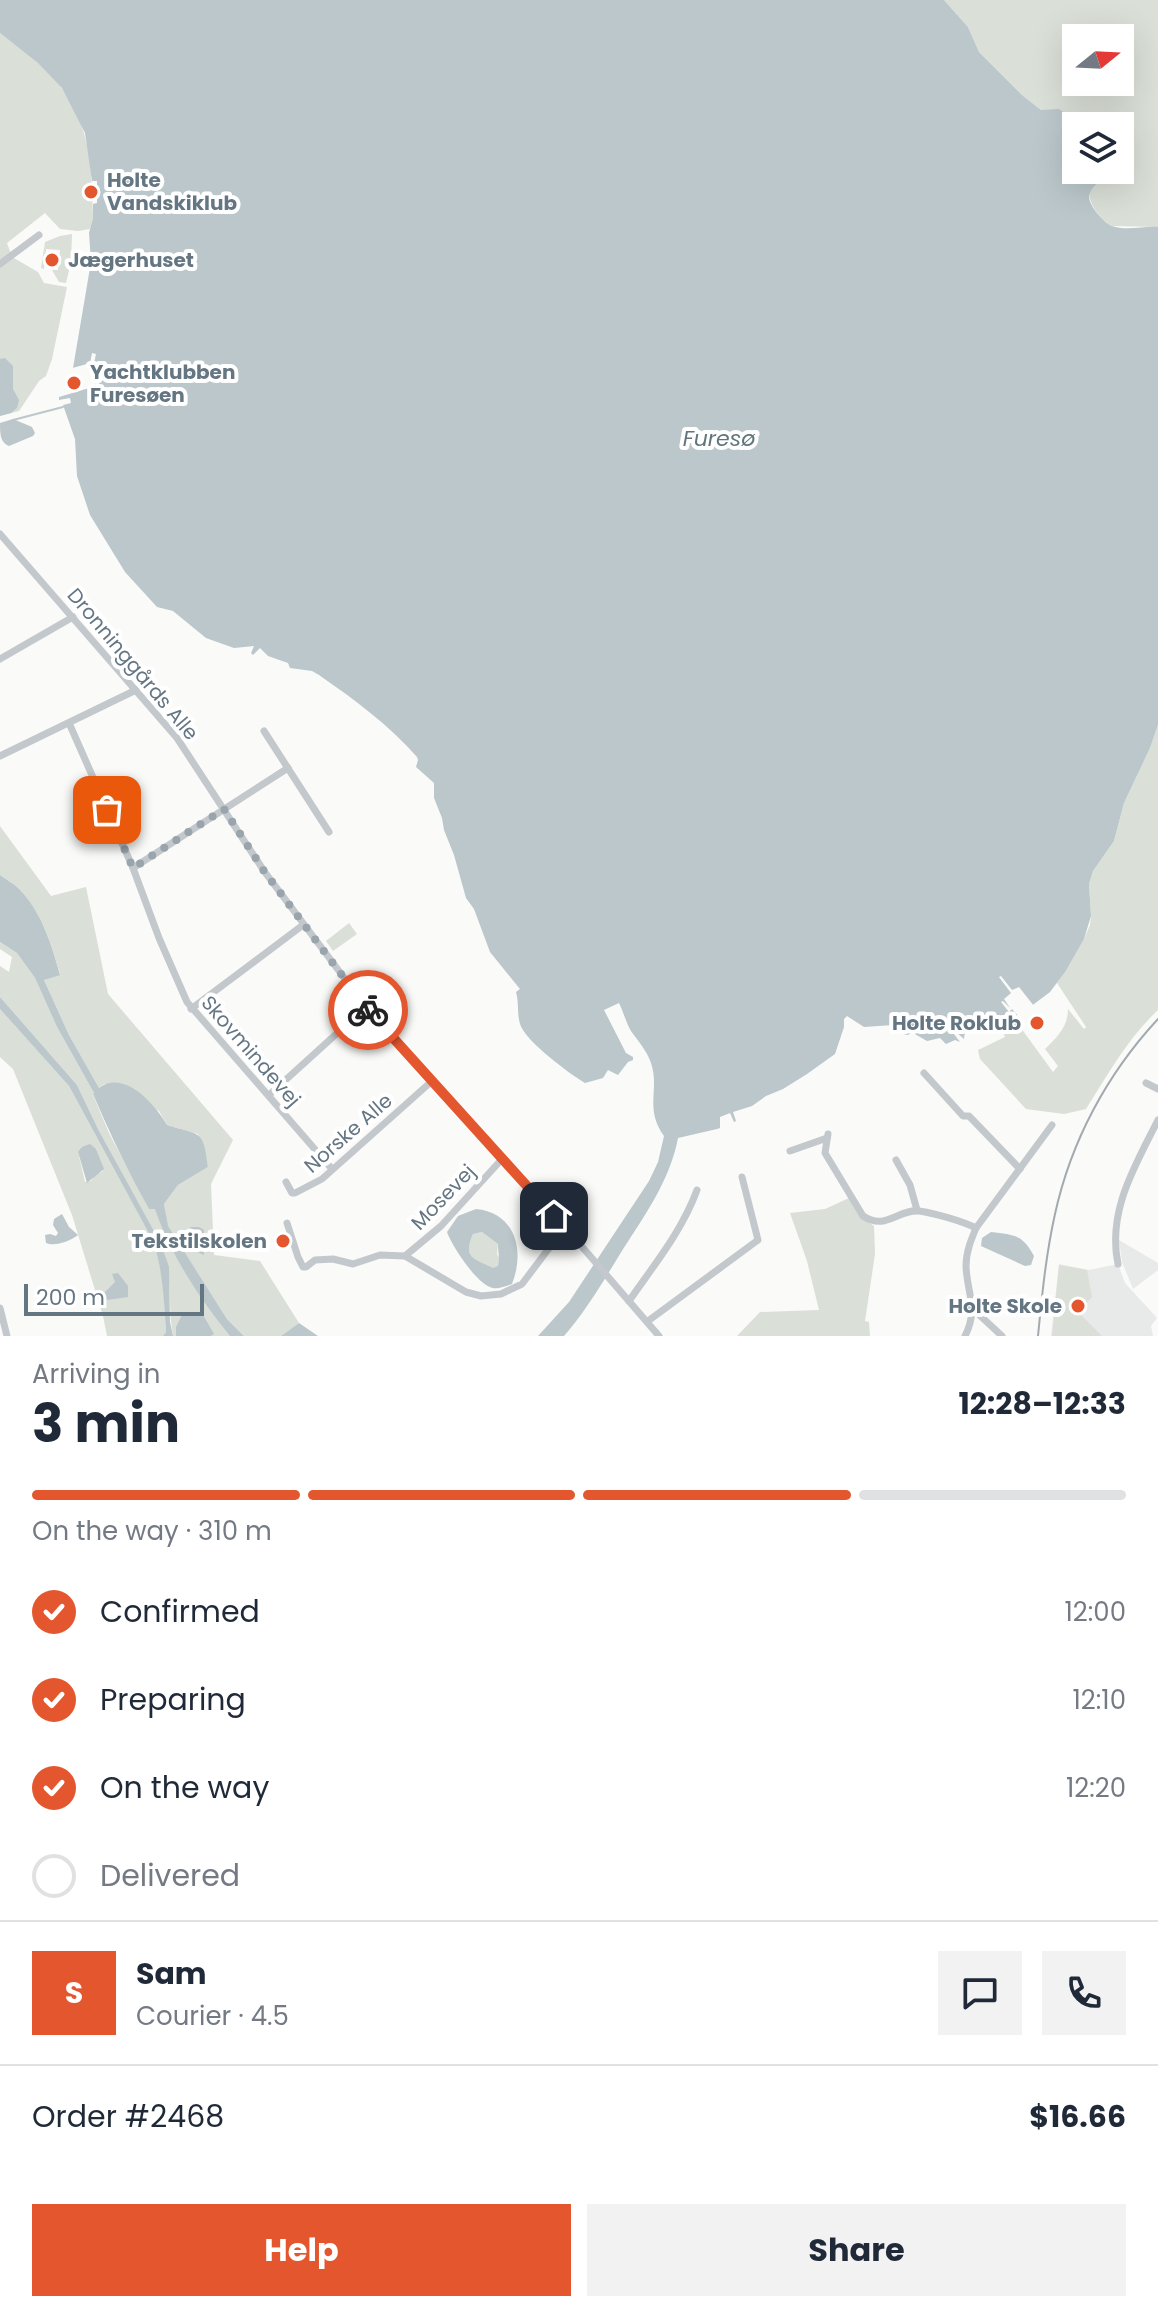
<!DOCTYPE html>
<meta charset="utf-8">
<style>
body{margin:0;font-family:Poppins,sans-serif;background:#f2f2f3;color:#1f2937;height:100vh;display:flex;flex-direction:column;font-size:30px;white-space:nowrap}
*{box-sizing:border-box;margin:0}
p{font-size:26px;color:#747a83}
.icon{flex:none;width:44px;height:44px;fill:none;stroke:currentColor;stroke-width:2;stroke-linecap:round;stroke-linejoin:round}
.map{position:relative;height:1336px;overflow:hidden}
.side{display:flex;flex-direction:column;background:#fff;flex:1}
.side>*{flex:none}
.needle{width:52px;rotate:72deg}
.tools{position:absolute;left:1062px;top:24px;display:grid;gap:16px}
.tools a{display:grid;place-items:center;width:72px;height:72px;border-radius:0px;background:#fff;box-shadow:0 8px 32px #0002;font-size:40px}
.scale{position:absolute;left:24px;bottom:20px;width:180px;box-sizing:border-box;padding-left:8px;border:4px solid #657683;border-top:0;font-size:22px;line-height:28px;white-space:nowrap;color:#657683;-webkit-text-stroke:6px #fff;paint-order:stroke}
.pin{position:absolute;display:grid;place-items:center;width:68px;height:68px;color:#fff;margin:-34px;border-radius:16px;box-shadow:0 4px 12px #0006}
.courier{position:absolute;display:grid;place-items:center;width:80px;height:80px;margin:-40px;border:6px solid #e4572e;border-radius:50%;background:#fff;color:#222;box-shadow:0 2px 10px #0007}
.headline em{font-style:normal;font-weight:700}
.headline div{display:flex;flex-direction:column-reverse}
.headline{display:flex;align-items:center;justify-content:space-between;height:136px;padding:0 32px}
h1{font-size:52px;font-weight:700;line-height:60px}
.bar{display:grid;grid-template-columns:repeat(4,1fr);gap:12px 8px;align-content:center;height:96px;padding:0 32px}
.bar i{height:10px;border-radius:6px;background:#e0e1e3}
.bar .selected{background:#e4572e}
.bar p{grid-column:span 4}
.line{display:flex;align-items:center;gap:20px;padding:0 32px;border-top:2px solid #e0e1e3}
.line div{flex:1}
.round{display:grid;place-items:center;flex:none;width:84px;height:84px;border-radius:0px;background:#f2f2f3}
ol{padding:0 32px;list-style:none}
li{display:flex;align-items:center;gap:24px;height:88px}
li p{margin-inline-start:auto}
li .icon{padding:8px;border-radius:50%;background:#e4572e;color:#fff;stroke-width:4}
li:last-child{color:#747a83}
li i{width:44px;height:44px;border:4px solid #e0e1e3;border-radius:50%}
.button{display:flex;gap:16px;margin-top:auto;padding:16px 32px}
.button a{flex:1;height:92px;border-radius:0px;background:#e4572e;color:#fff;font-size:32px;font-weight:700;line-height:92px;text-align:center}
.button a+a{background:#f2f2f3;color:#1f2937}
.map>svg:first-child{display:block}
</style>
<div class="map">
<svg width="1158" height="1336" viewBox="0 0 1158 1336">
<rect width="100%" height="100%" fill="#fafaf8"/>
<!-- built -->
<g fill="#e8e9e9">
<polygon points="1119,1240 1158,1263 1158,1270 1133,1289 1122,1262"/>
<polygon points="1059,1264 1089,1270 1118,1264 1125,1283 1157,1318 1151,1326 1153,1336 1051,1336"/>
</g>
<!-- green -->
<g fill="#dadfd7" fill-rule="evenodd">
<path d="M944,0H1158V227L1112,226C1101,220 1090,206 1089,193C1096,185 1101,180 1099,170H1120V126L1076,127L1069,116L1041,110L1022,95L979,52L968,27ZM1076,38H1120V82H1076Z"/>
<path d="M0,33C18,47 38,60 53,77C90,118 92,165 93,218L90,229L78,231L60,229L45,213L7,243L12,257L38,272L44,283L67,287L52,359L46,376L39,381L19,411L0,416Z"/>
<polygon points="72,234 71,262 66,283 59,282 52,270 58,270 60,250 46,249 44,269 41,268 45,242 60,236"/>
<path d="M1158,725V1010C1128,1038 1108,1074 1086,1109L1064,1114L1026,1109L980,1059L978,1050L1005,1037L1003,1031L1015,1020L1053,1072L1058,1066L1045,1049C1057,1037 1068,1027 1068,1009L1084,1029L1086,1027L1057,983L1084,939L1090,925L1091,916L1089,884L1093,871L1114,841L1124,803L1150,748Z"/>
<path d="M0,826L51,896L86,887L108,994L233,1140L211,1184L214,1255L260,1261L299,1323L281,1336H244L227,1319L167,1225L164,1204L178,1185L208,1167L198,1134L167,1125L159,1111L104,1084L99,1088L69,1035L44,980L60,974C52,946 42,913 21,891C16,885 7,880 0,875Z"/>
<polygon points="349,923 357,934 333,951 326,941"/>
<path d="M0,942L17,953L35,978L57,1027L94,1093L93,1095L109,1133L149,1209L155,1208C170,1254 201,1298 230,1336H211L214,1333L176,1327V1336H173C168,1309 172,1281 165,1255L99,1131L77,1085L0,997V966L9,972L12,957L0,949Z"/>
<path d="M0,1009L69,1086L153,1241C164,1269 164,1302 166,1332L163,1336H107L103,1316L72,1215L13,1069L0,1057ZM96,1149L103,1171L95,1175L91,1181L85,1182L78,1152Z"/>
<polygon points="849,1198 863,1218 874,1226 875,1254 865,1321 869,1322 870,1336 737,1336 760,1312 819,1310 807,1261 790,1213 825,1209"/>
<path d="M482,1232L498,1244L497,1254L500,1260L498,1266L493,1269C474,1259 462,1259 473,1234Z"/>
<polygon points="1059,1265 1087,1270 1092,1297 1078,1312 1102,1336 1052,1336"/>
</g>
<!-- water -->
<g fill="#bbc7cb" fill-rule="evenodd">
<path d="M0,0H944L968,27L979,52L1022,95L1041,110L1059,109L1069,116L1076,127V170H1099L1100,180C1097,184 1090,190 1089,196C1088,205 1104,223 1112,226C1125,231 1144,226 1158,227V725L1150,748L1124,803L1114,841L1093,871L1089,884L1091,916L1084,939L1065,972L1050,992L1010,1022L1003,1031L998,1024L983,1031L978,1017L971,1016L966,1022L964,1039L956,1032L954,1034L960,1042L955,1040L946,1044L940,1038L927,1041L913,1033L907,1035L900,1033L893,1025L864,1027L847,1016L844,1019V1027L835,1054L807,1074L783,1089L766,1096L752,1106L733,1112L736,1121L734,1122L730,1113L720,1117V1128L717,1129L678,1138C670,1181 643,1218 620,1254C603,1282 585,1312 564,1336H538L569,1302L649,1181L658,1162L664,1136C644,1108 660,1090 651,1063C647,1051 638,1041 631,1031C627,1025 623,1011 619,1003L604,1010L626,1053L633,1057V1060L628,1062L618,1075L608,1070L603,1078L585,1083C570,1074 525,1041 520,1024C517,1014 519,1002 516,992L520,989L490,952L474,909L466,898L454,855L444,830L442,818L434,798V783L416,767L418,760L417,757C389,725 355,700 319,675L312,671L290,668L288,663L268,656L260,648L253,655L251,653L254,646L234,648L206,638L173,611L157,607L125,572L90,515L77,476L75,439L63,405L71,403L70,398L59,400V397L96,386L90,364L73,368L91,262L89,233L93,218V204L97,203V181H92L85,133L62,88L38,63L0,33Z"/>
<polygon points="5,358 13,366 13,389 19,400 17,408 11,413 0,416 0,359"/>
<path d="M13,419L32,427L35,433L33,436L9,446C0,443 0,433 0,423Z"/>
<path d="M0,875C7,880 16,885 21,891C42,913 52,946 60,975L44,980L69,1035L99,1088C124,1069 155,1104 167,1125C202,1136 203,1129 208,1167L178,1185L164,1204L168,1226L227,1319L244,1336H230C200,1299 170,1254 155,1209H149C128,1171 110,1134 93,1094L94,1093L57,1027L35,978L17,953L0,942Z"/>
<path d="M0,997L77,1085L99,1131L156,1235L165,1255L169,1267L170,1322L173,1336H163L166,1332C164,1302 163,1269 153,1241L69,1086L0,1009Z"/>
<polygon points="90,1144 96,1149 104,1169 87,1183 78,1152 82,1147"/>
<path d="M476,1209C516,1213 525,1251 512,1284C506,1286 499,1289 493,1288C477,1285 452,1246 447,1232L458,1216ZM482,1232L498,1244C498,1252 500,1259 498,1266L493,1268C475,1259 462,1259 473,1234Z"/>
<path d="M62,1214L69,1227L78,1235C70,1241 55,1247 46,1243L45,1235L50,1234L56,1236L58,1233L53,1225L54,1219Z"/>
<polygon points="190,1227 199,1227 204,1230 204,1255 195,1251 188,1239"/>
<path d="M991,1232C1014,1235 1022,1234 1034,1256L1031,1265L1025,1266L981,1246L982,1238Z"/>
<polygon points="118,1273 128,1286 128,1297 107,1300 104,1293 115,1282 112,1274"/>
<polygon points="182,1315 203,1315 214,1334 211,1336 176,1336 176,1327"/>
<polygon points="299,1323 318,1336 281,1336"/>
</g>
<!-- pier -->
<g fill="#fafaf8">
<polygon points="92,353 96,354 94,364 100,386 96,387 95,383 91,384 87,368 73,372 73,368 90,363"/>
<polygon points="1001,976 1012,990 1019,987 1034,1006 1019,1017 1012,1009 1009,1012 1001,1002 1003,1001 1010,1008 1004,999 1011,993 999,977"/>
</g>
<g fill="none" stroke-linecap="round" stroke-linejoin="round">
<!-- stream -->
<polyline stroke="#bbc7cb" stroke-width="2" points="13,420 63,407"/>
<!-- minor -->
<g stroke="#c3c8cc" stroke-width="7">
<polyline points="0,264 39,235"/>
<polyline points="0,534 177,738 264,871 366,1007 565,1227 659,1336"/>
<polyline points="0,659 73,617"/>
<polyline points="69,723 133,868 159,938 187,1002 332,1169"/>
<polyline points="264,731 329,832"/>
<polyline points="0,756 136,690"/>
<polyline points="133,868 288,768"/>
<polyline points="191,1009 303,925"/>
<polyline points="924,1073 963,1116 969,1116 1020,1169"/>
<polyline points="1146,1083 1158,1089"/>
<polyline points="269,1095 366,1007"/>
<path d="M828,1134L825,1153L863,1216C886,1231 898,1209 919,1211C934,1213 962,1221 976,1228"/>
<polyline points="790,1151 827,1138"/>
<polyline points="896,1160 910,1185 917,1210"/>
<polyline points="286,1182 292,1193 295,1193 322,1179 432,1081"/>
<polyline points="287,1223 298,1257 303,1267 306,1267 315,1260 333,1259 353,1264 380,1255 405,1256 466,1292 481,1296 501,1294 522,1284 565,1227"/>
<polyline points="405,1256 441,1226 502,1159"/>
<path d="M1118,1264C1107,1211 1135,1166 1158,1120"/>
<path d="M629,1301C654,1265 682,1231 697,1190"/>
<polyline points="0,1308 7,1336"/>
<polyline points="973,1309 1002,1336"/>
<polyline points="648,1321 758,1240 742,1177"/>
<path d="M965,1336C979,1308 967,1294 966,1266C966,1252 971,1240 976,1228L1052,1125"/>
</g>
<!-- tram -->
<path stroke="#a2aab0" stroke-width="2" d="M1038,1336C1042,1295 1046,1254 1055,1214C1071,1141 1107,1074 1158,1019"/>
</g>
<g fill="none" stroke-linecap="round" stroke-linejoin="round">
<!-- done -->
<polyline stroke="#99a4ac" stroke-width="8" stroke-dasharray="0 14.4" points="107,810 133,868 224,809 264,871 368,1010"/>
<!-- route -->
<polyline stroke="#e4572e" stroke-width="10" points="368,1010 554,1216"/>
</g>
<!-- markers -->
<g fill="#e4572e" stroke="#fff" stroke-width="3">
<circle cx="91" cy="192" r="8"/>
<circle cx="52" cy="260" r="8"/>
<circle cx="74" cy="383" r="8"/>
<circle cx="1037" cy="1023" r="8"/>
<circle cx="283" cy="1241" r="8"/>
<circle cx="1078" cy="1306" r="8"/>
</g>
<g text-anchor="middle" stroke-width="8" stroke-linejoin="round" paint-order="stroke">
<!-- poi labels -->
<g font-size="20" font-weight="bold" fill="#657683" stroke="#fff" text-anchor="start">
<text x="107" y="187">Holte<tspan x="107" dy="23">Vandskiklub</tspan></text>
<text x="68" y="267">Jægerhuset</text>
<text x="90" y="379">Yachtklubben<tspan x="90" dy="23">Furesøen</tspan></text>
<text x="1021" y="1030" text-anchor="end">Holte Roklub</text>
<text x="267" y="1248" text-anchor="end">Tekstilskolen</text>
<text x="1062" y="1313" text-anchor="end">Holte Skole</text>
</g>
<!-- street labels -->
<g font-size="20" fill="#657683" stroke="#fff">
<text transform="translate(133 664) rotate(50)" y="7">Dronninggårds Alle</text>
<text transform="translate(251 1051) rotate(49)" y="7">Skovmindevej</text>
<text transform="translate(348 1133) rotate(-41)" y="7">Norske Alle</text>
<text transform="translate(443 1197) rotate(-46)" y="7">Mosevej</text>
</g>
<!-- water labels -->
<g font-size="22" font-style="italic" fill="#60757c" stroke="#fff">
<text x="719" y="446">Furesø</text>
</g>
</g>
</svg>
<div class="tools">
<a><svg class="needle" viewBox="-14 -14 28 28"><path d="M0-13l5 13h-10z" fill="#e53935"/><path d="M0 13l5-13h-10z" fill="#747a83"/></svg></a>
<a><svg class="icon" aria-label="layers" viewBox="0 0 24 24"><path d="M12 4l9 5-9 5-9-5zM3 14l9 5 9-5"/></svg></a>
</div>
<div class="scale">200 m</div>
<div class="pin" style="left:107px;top:810px;background:#ea580c"><svg class="icon" aria-label="bag" viewBox="0 0 24 24"><path d="M5 8h14l-1 12H6zM9 8a3 3 0 0 1 6 0"/></svg></div>
<div class="pin" style="left:554px;top:1216px;background:#1f2937"><svg class="icon" aria-label="home" viewBox="0 0 24 24"><path d="M3 11l9-7 9 7M6 9v11h12V9"/></svg></div>
<div class="courier" style="left:368px;top:1010px"><svg class="icon" aria-label="bike" viewBox="0 0 24 24"><circle cx="6" cy="16" r="4"/><circle cx="18" cy="16" r="4"/><path d="M6 16l4-8h5l3 8M10 8l3 8H6M13 5h3"/></svg></div>
</div>
<section class="side">
<div class="headline"><div><h1>3 min</h1><p>Arriving in</p></div><em>12:28–12:33</em></div>
<div class="bar"><i class="selected"></i><i class="selected"></i><i class="selected"></i><i></i><p>On the way · 310 m</p></div>
<ol>
<li><svg class="icon" aria-label="check" viewBox="0 0 24 24"><path d="M5 12l5 5 9-10"/></svg>Confirmed<p>12:00</p></li>
<li><svg class="icon" aria-label="check" viewBox="0 0 24 24"><path d="M5 12l5 5 9-10"/></svg>Preparing<p>12:10</p></li>
<li><svg class="icon" aria-label="check" viewBox="0 0 24 24"><path d="M5 12l5 5 9-10"/></svg>On the way<p>12:20</p></li>
<li><i></i>Delivered</li>
</ol>
<div class="line" style="height:144px"><b class="round" style="background:#e4572e;color:#fff">S</b><div><b>Sam</b><p>Courier · 4.5</p></div><a class="round"><svg class="icon" aria-label="chat" viewBox="0 0 24 24"><path d="M4 5h16v11H9l-5 4z"/></svg></a><a class="round"><svg class="icon" aria-label="phone" viewBox="0 0 24 24"><path d="M5 4h4l2 5-3 2q2 4 5 5l2-3 5 2v4C11 20 4 13 5 4z"/></svg></a></div>
<div class="line" style="height:104px"><div>Order #2468</div><b>$16.66</b></div>
<div class="button"><a>Help</a><a>Share</a></div>
</section>
